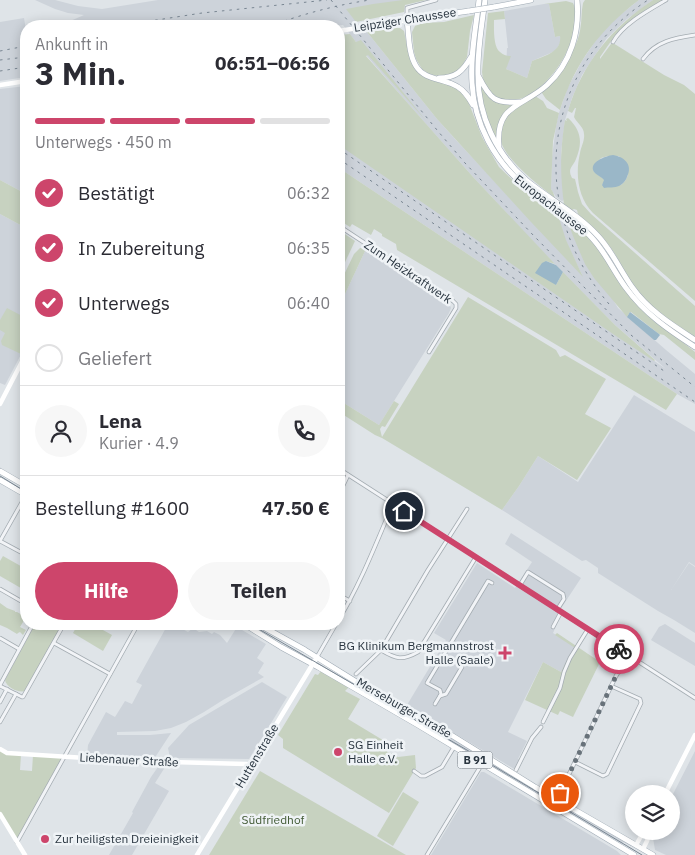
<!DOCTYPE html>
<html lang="de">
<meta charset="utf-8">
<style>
body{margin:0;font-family:"IBM Plex Sans",sans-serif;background:#f7f7f7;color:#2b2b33;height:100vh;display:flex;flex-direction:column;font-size:19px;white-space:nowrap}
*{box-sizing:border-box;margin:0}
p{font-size:16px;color:#7c7c81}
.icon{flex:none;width:28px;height:28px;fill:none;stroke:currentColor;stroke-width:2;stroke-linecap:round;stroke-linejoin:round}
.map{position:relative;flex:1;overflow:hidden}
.sheet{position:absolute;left:20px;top:20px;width:325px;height:610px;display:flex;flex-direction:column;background:#fff;border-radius:20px;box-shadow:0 2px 12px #0003}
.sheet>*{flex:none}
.tools{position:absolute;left:625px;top:785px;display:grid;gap:10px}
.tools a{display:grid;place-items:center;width:55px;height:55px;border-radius:50%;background:#fff;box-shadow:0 2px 12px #0003;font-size:25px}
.pin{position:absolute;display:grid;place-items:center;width:42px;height:42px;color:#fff;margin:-21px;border:2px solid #fff;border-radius:50%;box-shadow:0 1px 5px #0007}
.courier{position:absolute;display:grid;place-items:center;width:50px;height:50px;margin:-25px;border:4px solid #cd456b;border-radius:50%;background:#fff;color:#222;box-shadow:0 1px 6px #0007}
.overview em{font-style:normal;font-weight:700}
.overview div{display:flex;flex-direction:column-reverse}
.overview{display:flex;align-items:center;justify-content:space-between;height:85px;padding:0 15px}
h1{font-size:32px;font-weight:700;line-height:38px}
.bar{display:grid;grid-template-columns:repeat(4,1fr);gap:8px 5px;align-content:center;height:60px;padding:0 15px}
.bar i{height:6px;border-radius:4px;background:#e1e1e2}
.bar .on{background:#cd456b}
.bar p{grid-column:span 4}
.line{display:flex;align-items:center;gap:12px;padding:0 15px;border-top:1px solid #e1e1e2}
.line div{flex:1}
.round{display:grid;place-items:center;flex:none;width:52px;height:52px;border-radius:26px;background:#f7f7f7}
ol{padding:0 15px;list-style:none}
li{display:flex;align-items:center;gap:15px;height:55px}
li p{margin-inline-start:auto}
li .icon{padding:5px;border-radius:50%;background:#cd456b;color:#fff;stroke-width:4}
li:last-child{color:#7c7c81}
li i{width:28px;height:28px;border:2px solid #e1e1e2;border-radius:50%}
.action{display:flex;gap:10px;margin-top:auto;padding:10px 15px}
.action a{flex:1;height:58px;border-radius:30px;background:#cd456b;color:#fff;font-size:20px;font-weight:700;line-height:58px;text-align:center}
.action a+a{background:#f7f7f7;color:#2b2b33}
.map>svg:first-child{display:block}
</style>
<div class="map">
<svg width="695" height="855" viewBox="0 0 695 855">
<rect width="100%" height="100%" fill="#dfe4e8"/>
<!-- built -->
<g fill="#cdd3da">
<polygon points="35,0 55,0 78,6 102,9 158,0 414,0 356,22 367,32 437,119 455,139 582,275 555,218 560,215 565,219 618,308 666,350 695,374 695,404 677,394 339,168 339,144 666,369 615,325 545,254 474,178 403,98 366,55 343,25 333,26 59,26 84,15 68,13 55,9"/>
<polygon points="639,0 653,0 627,19 607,38 595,55 582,75 572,98 565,120 561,152 566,198 562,201 556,197 551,189 552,157 556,126 559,113 567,89 582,61 598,37 614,20"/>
<polygon points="544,4 549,4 555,37 560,36 561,41 559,45 555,51 532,61 527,78 506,69 507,48 508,48 504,11"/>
<polygon points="24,18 26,30 26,77 0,81 0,22"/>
<polygon points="26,86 26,194 0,180 0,89"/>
<polygon points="0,214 26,228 26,345 5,385 0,383"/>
<polygon points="366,249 449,303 451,308 449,313 379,425 339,400 339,307"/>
<polygon points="634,395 695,432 695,566 689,562 671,590 689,563 695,567 695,633 674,620 658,611 598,573 598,568 586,560 582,561 502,510 519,486 538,456 578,482"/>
<polygon points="511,533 581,578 558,613 561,615 553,633 575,647 561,672 543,662 508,732 527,741 518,759 521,760 516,770 407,705 446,640 434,633 477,563 515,588 532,562 505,544"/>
<polygon points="173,624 188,632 193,628 199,632 207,631 212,634 214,632 220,635 227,643 237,627 266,644 257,658 264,663 258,673 264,677 223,700 204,712 186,722 171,728 155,731 117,732 117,735 150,735 171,733 154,759 87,757 88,745 106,712 115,717 125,701 132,704 142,685 136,682 167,626 171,628"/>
<polygon points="665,624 695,643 695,666 651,640 659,627"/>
<polygon points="262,682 287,697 249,759 170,758 168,748 189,725"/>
<polygon points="428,724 437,728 511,775 631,845 631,846 623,842 622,844 425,728"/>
<polygon points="695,751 695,855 666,855 655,850 653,838 655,831 671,831 671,798"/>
<polygon points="167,764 155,783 169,791 132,855 109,855 133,813 132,812 151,777 158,767"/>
<polygon points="481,772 484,772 617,851 621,855 431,855"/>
</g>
<!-- green -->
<g fill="#c7d2c0" fill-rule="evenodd">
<polygon points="403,0 426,0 405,5 404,12 356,22 346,9 373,4"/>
<path d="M585,0H639C600,29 575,63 560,110L546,99L542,93V91C558,72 575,55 580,31C582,21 581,12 583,3Z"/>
<path d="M653,0H663L647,9L616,34L600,57V59L611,44L613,43L664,75L684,85L695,94V301L593,213C578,198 575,174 580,153C581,147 585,140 584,134C584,127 577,123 574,117L576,108H575L572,113L568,111C582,64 612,27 653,0ZM608,156H619L628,175L625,181L621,185H602L605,180L594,172L593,168L601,158Z"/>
<path d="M566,1L573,3C577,11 576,21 574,29C572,37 571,44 567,51C557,74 528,108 500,99C489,95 483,84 482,72L488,13L504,11L505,19L494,20C494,28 493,47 500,52C503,55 507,56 511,56L506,69L527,78L532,61C544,56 562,52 560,36L555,37L549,4H544Z"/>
<polygon points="474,15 470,31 467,57 462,66 455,73 450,75 438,76 429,74 422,69 416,59 414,52 412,32 415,26 423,23 444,22"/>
<polygon points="395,28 400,28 404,31 409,56 416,69 461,90 468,101 482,137 499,167 517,184 558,215 566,240 583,277 531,222 437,119 367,32"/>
<polygon points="350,34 356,42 361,40 427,122 368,55 366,56 474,178 555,264 546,261 556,285 563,272 615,325 655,360 654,361 613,334 339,145 339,35"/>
<path d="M480,84L489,96L513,104C504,115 497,121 497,136L495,137C487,120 482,102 480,84Z"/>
<path d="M535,96L543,101L547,108L559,113L553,141L551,189L553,192L555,198C538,185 507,161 501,142C498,132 502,121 509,113C514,107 528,101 535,96Z"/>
<path d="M568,118C581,130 583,142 576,159C573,167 567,168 572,178L575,179L578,192L582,204L591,214L695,306V337C676,324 655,312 640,294C629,281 622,265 613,251C603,236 591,226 578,214L577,210L574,209L572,210L564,205C560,173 560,151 565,120L567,121L566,119Z"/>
<polygon points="339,168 677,394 666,410 397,250 396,244 382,236 382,234 374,229 371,235 352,224 350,227 339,220"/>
<polygon points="0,180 26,194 26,228 0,214"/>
<polygon points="567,219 580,229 598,247 623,287 680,340 695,352 695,360 664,335 659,334 631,312 630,312 627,317 594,278 585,264 573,236"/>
<polygon points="339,230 355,241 339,275"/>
<polygon points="360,248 363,248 366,249 339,307 339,281 341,281 354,254"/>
<polygon points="468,297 556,350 560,357 565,355 606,379 585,414 611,428 577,480 538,456 519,486 502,510 382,438 375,435 339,412 339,400 379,425 394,401 399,404 385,427 382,426 380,429 382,437"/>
<polygon points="7,308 26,318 26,345 21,354 2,345 1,341 5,333 0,330 0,320"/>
<polygon points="3,556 26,569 26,591 0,576 0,561"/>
<polygon points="0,603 7,608 15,611 15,612 17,612 26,617 20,627 26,630 23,635 20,632 18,633 17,634 7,628 0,625"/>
<path d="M35,624H63L25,691C18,693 6,687 5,680Z"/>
<polygon points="78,624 92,624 112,635 103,651 73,633"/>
<polygon points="557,633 600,662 573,717 560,711 558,715 525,700 543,662 561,672 567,660 575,648 555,635"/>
<polygon points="321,671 349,687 345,691 360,699 348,719 386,742 382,749 398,757 415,755 416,768 389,813 283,748 283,739 278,735 315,674 318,675"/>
<polygon points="0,749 21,754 20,770 32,771 33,755 65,756 17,843 0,814"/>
<polygon points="260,771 406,855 209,855"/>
<polygon points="403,792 419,802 393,846 377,836"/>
</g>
<!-- water -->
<g fill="#9ab7c8">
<path d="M613,155C625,157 633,165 627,177C626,180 623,184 619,186C615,188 608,187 604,188L602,185L604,180C602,177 596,175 594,172C588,162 606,156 613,155Z"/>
<polygon points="546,261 556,265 563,272 556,285 535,273 542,263"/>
<polygon points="630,312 659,334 660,335 656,340 654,340 627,317"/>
</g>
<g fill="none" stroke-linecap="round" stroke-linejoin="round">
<defs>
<g id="street">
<polyline points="407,20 407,8 436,0"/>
<path d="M613,42C623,24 649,10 666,0"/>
<path d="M643,59C656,41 675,38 695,35"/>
<polyline points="339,226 453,301 456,304 456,308 429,352"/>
<polyline points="339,469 695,698"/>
<polyline points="339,494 348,475"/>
<polyline points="0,541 26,495"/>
<polyline points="0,541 26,555"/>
<polyline points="520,585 528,572 563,594 564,599 557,610"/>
<polyline points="0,589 26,604"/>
<polyline points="339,595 350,601"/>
<path d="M339,619C361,583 376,543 393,504"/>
<polyline points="553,627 561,612"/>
<polyline points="0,638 19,649"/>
<polyline points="54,643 110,674"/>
<path d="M381,650C396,659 402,661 418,652L476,557"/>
<polyline points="317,657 336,624"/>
<polyline points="356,674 381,650 428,570 467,509"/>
<polyline points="0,685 33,624"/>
<polyline points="0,686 22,697 23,697 64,624"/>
<polyline points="440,696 446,694 462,667"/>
<polyline points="0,702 7,689"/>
<polyline points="435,704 441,694 440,690 427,683 488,581 492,583"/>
<polyline points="0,722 16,694"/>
<polyline points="543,722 560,688 564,672 570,658 588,629"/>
<polyline points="575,762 603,776 607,774 641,703 640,699 611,686"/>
<polyline points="516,770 532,738 541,727"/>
<polyline points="414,771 421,776 425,776 442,767 454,747"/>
<polyline points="560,793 616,676 629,655"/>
<polyline points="17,842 138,624"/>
<polyline points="427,855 482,764"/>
</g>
<g id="primary">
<path d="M479,0C476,27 470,56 472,83C474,124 495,162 526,187C548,205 574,218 592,238C606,253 614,272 626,288C645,314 669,330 695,347"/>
<path d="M485,0C482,25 477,51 478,76C478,115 496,154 526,180C549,199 577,213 598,236C612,251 620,270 632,287C648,310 672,325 695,340"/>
<polyline points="494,7 531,0"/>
<path d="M469,11L407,20C409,34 408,53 416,66C425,81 445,78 458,87C465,91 469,98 473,105"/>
<path d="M479,77C490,99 495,104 520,102"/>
<path d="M439,78C456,78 463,71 471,57"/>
<path d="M499,146C495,104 523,107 547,85C571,63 580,31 577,0"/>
<polyline points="0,471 26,486"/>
<polyline points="0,480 26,495"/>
<polyline points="244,624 281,647 318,667 418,725 634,855"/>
<polyline points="258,624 305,650 376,694 440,728 535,787 653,855"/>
</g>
</defs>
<!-- street casing -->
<use href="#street" stroke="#a4acb2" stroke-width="4.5"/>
<!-- primary casing -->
<use href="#primary" stroke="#9faab4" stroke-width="6"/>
<!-- street -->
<use href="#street" stroke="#f2f4f7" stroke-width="3"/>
<!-- secondary -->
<g stroke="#fff" stroke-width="4.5">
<polyline points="339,31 407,20"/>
<polyline points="0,85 26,81"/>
<polyline points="0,404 26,354"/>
<polyline points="0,749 7,753 133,761 246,764 251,765"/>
<polyline points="665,794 695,735"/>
<polyline points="0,814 25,855"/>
<polyline points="636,845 644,831"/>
<polyline points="643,849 647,841 650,831"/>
<polyline points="197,855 317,657"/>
</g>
<!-- primary -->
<use href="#primary" stroke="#fff" stroke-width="5"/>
<!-- tram -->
<g stroke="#798692" stroke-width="1">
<polyline points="0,476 26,492"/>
<polyline points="250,624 472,753 642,855"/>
</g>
<!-- rail -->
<g stroke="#798692" stroke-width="1" stroke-dasharray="2.5 5" stroke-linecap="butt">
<polyline points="331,0 437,130 465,163 534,236 631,335 695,387"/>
<polyline points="105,26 125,22"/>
<polyline points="118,26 202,13 327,0"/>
<path d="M270,26C303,14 336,5 370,0"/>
<polyline points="0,51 26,46"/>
<polyline points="0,60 26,57"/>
<polyline points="0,71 26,67"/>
<polyline points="339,149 667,373"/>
<polyline points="339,159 695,402"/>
<path d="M609,304C527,208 540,70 648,0"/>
</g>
<defs>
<polyline id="primary-bridge" points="469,11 494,7"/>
</defs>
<!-- primary-bridge casing -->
<use href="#primary-bridge" stroke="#9faab4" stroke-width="6" stroke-linecap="butt"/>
<!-- primary-bridge -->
<use href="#primary-bridge" stroke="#fff" stroke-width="5"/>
</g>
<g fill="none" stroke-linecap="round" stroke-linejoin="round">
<!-- done -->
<polyline stroke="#68727a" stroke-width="5" stroke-dasharray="0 9" points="560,793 616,676 629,655 619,649"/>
<!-- route -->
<polyline stroke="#cd456b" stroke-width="6" points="404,511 619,649"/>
</g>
<!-- markers -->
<g fill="#cd456b" stroke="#eff3f6" stroke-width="2">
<path d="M502.5 645.5h5v5h5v5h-5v5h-5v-5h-5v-5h5z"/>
<circle cx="338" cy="752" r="5"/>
<circle cx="45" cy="839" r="5"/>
</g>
<g text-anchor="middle" stroke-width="5" stroke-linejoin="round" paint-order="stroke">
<!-- shield labels -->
<rect fill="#eff3f6" stroke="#646d76" stroke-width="1" x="457.5" y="751.5" width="35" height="17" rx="4"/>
<g font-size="11" font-weight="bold" fill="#28343f">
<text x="475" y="764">B 91</text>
</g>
<!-- street labels -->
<g font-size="12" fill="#28343f" stroke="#eff3f6">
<text transform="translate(405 20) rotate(-9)" y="4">Leipziger Chaussee</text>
<text transform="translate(551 205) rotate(38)" y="4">Europachaussee</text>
<text transform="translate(408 272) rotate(34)" y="4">Zum Heizkraftwerk</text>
<text transform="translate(404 708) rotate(30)" y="4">Merseburger Straße</text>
<text transform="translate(257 756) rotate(-59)" y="4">Huttenstraße</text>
<text transform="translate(129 760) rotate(3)" y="4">Liebenauer Straße</text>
</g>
<!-- poi labels -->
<g font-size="12" fill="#28343f" stroke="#eff3f6" text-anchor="start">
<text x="494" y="650" text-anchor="end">BG Klinikum Bergmannstrost<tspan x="494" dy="14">Halle (Saale)</tspan></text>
<text x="348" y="749">SG Einheit<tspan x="348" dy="14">Halle e.V.</tspan></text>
<text x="55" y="843">Zur heiligsten Dreieinigkeit</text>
</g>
<!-- park labels -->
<g font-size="12" fill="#425b36" stroke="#eff3f6">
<text x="273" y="824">Südfriedhof</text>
</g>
</g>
</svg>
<div class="tools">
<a><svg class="icon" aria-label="layers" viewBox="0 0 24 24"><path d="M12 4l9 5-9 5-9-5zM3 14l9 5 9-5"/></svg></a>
</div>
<div class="pin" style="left:560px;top:793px;background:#ea580c"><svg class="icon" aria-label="bag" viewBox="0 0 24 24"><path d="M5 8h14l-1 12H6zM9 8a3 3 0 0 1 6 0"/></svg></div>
<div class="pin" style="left:404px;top:511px;background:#1f2937"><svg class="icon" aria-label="home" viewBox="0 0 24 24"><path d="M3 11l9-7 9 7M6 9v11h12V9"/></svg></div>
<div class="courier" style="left:619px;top:649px"><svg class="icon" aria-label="bike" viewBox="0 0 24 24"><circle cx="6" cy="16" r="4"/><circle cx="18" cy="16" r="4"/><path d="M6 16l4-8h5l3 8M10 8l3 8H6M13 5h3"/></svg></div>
<section class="sheet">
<div class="overview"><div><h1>3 Min.</h1><p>Ankunft in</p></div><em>06:51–06:56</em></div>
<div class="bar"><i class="on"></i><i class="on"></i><i class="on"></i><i></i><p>Unterwegs · 450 m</p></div>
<ol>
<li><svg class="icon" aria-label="check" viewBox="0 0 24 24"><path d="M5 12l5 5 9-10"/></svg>Bestätigt<p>06:32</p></li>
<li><svg class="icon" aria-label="check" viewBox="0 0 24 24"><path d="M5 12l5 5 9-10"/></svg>In Zubereitung<p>06:35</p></li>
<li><svg class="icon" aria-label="check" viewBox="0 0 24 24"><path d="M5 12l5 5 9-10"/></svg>Unterwegs<p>06:40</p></li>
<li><i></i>Geliefert</li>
</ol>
<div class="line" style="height:90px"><a class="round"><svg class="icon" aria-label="person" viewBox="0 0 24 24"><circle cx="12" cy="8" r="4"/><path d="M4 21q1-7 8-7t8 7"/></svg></a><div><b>Lena</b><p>Kurier · 4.9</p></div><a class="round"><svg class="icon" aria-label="phone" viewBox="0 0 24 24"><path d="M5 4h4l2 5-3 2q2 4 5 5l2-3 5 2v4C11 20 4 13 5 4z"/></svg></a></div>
<div class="line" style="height:65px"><div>Bestellung #1600</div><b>47.50 €</b></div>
<div class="action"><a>Hilfe</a><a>Teilen</a></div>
</section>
</div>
